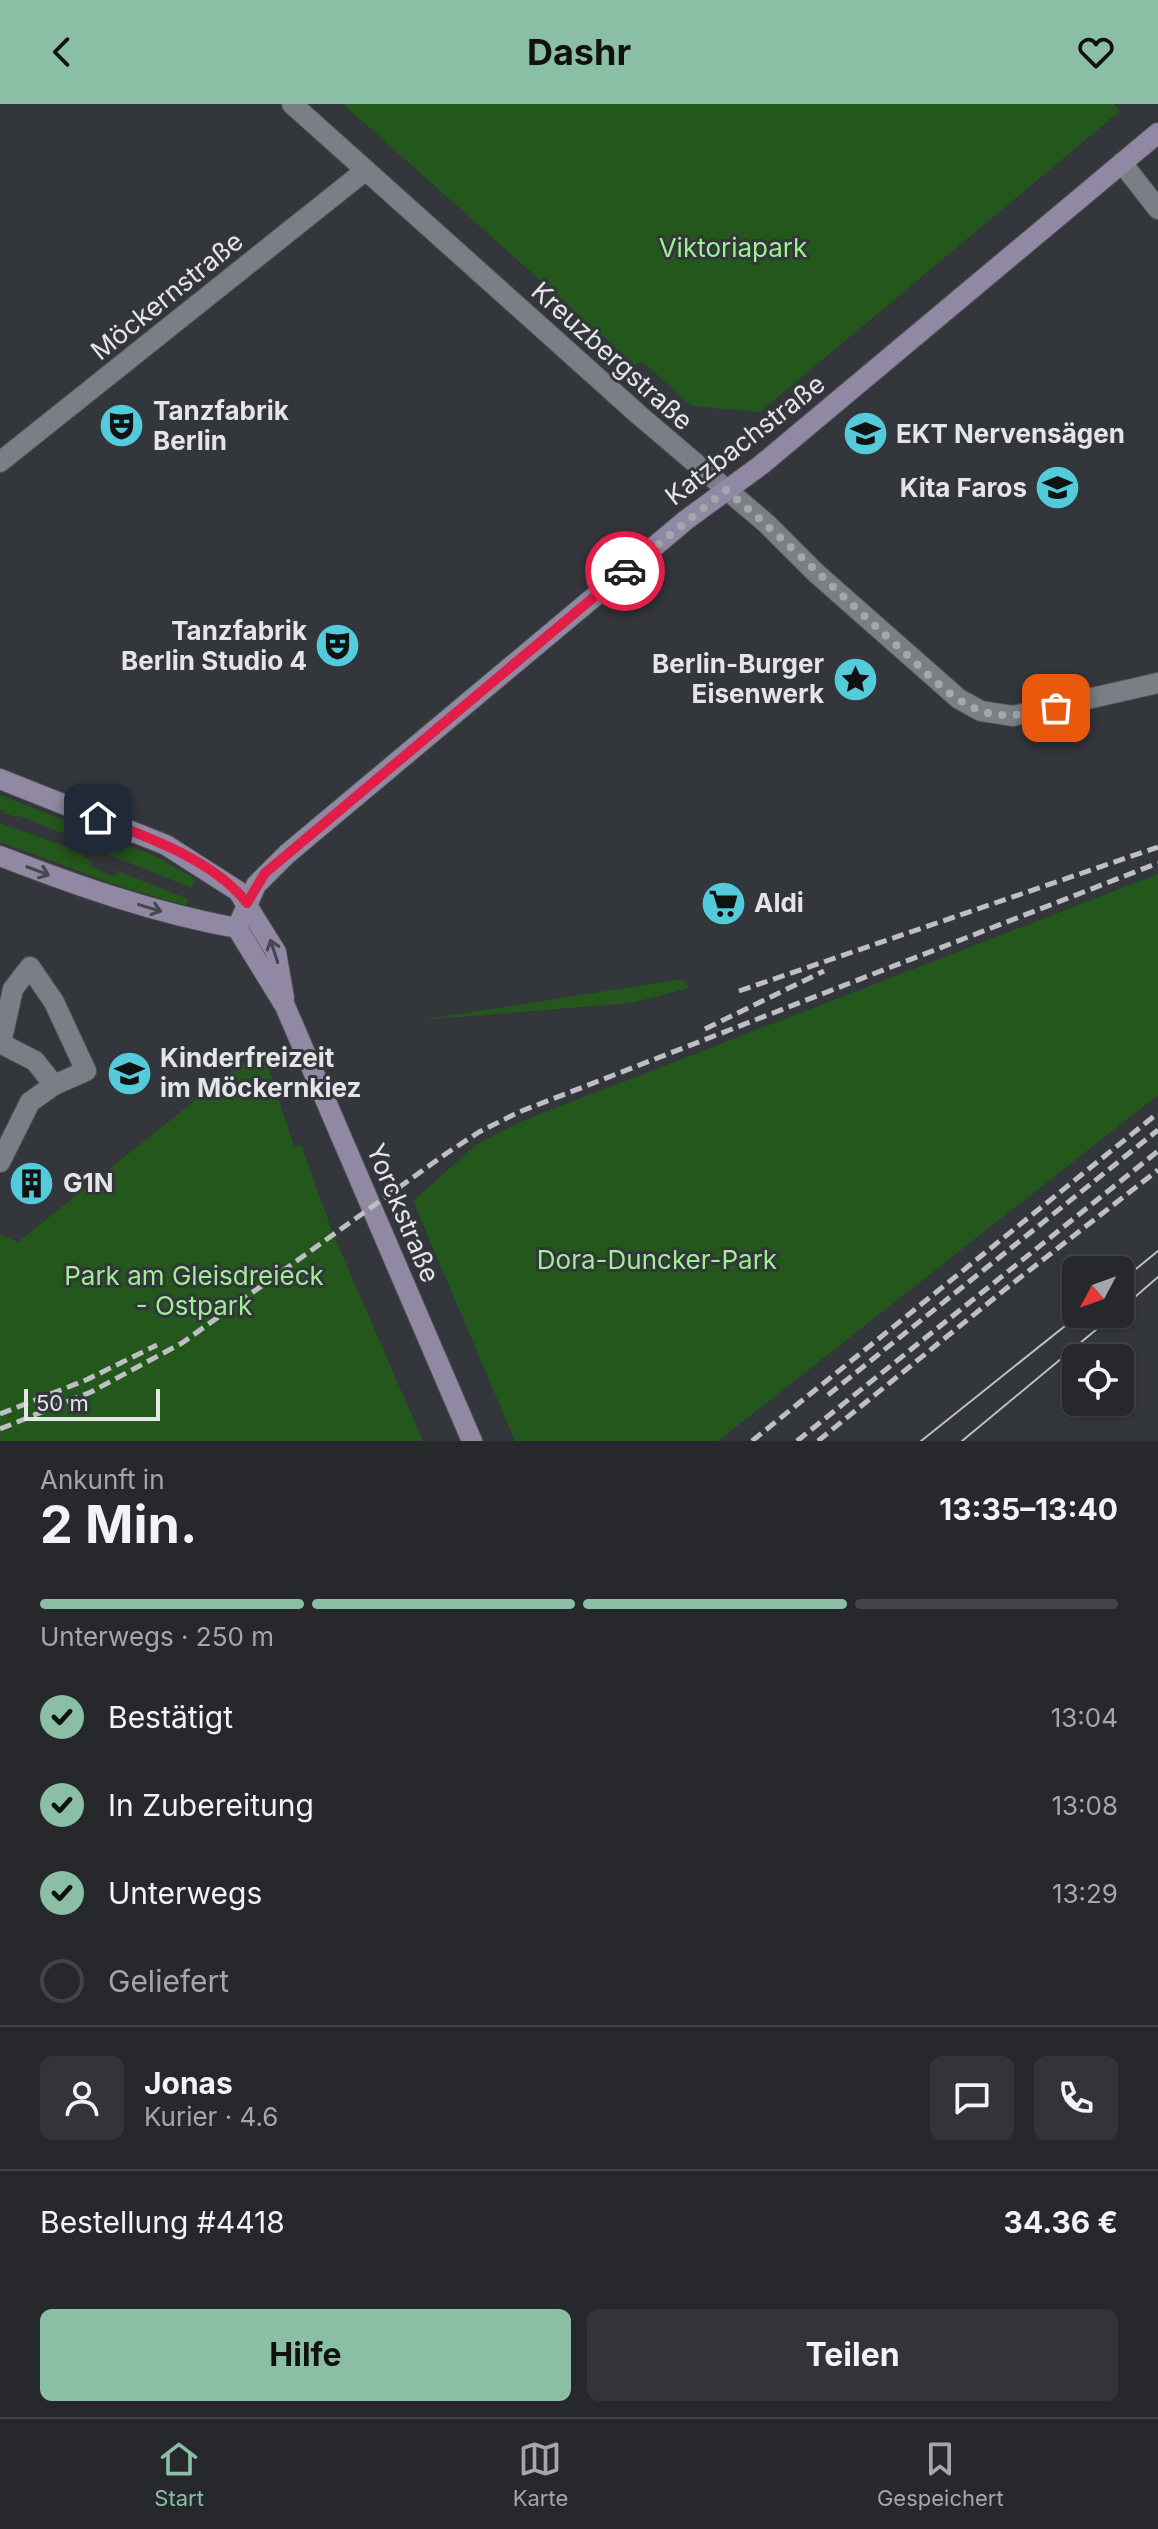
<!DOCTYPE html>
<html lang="de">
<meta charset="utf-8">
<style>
body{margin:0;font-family:Inter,sans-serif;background:#323438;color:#f1f3f6;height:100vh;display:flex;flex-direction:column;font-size:30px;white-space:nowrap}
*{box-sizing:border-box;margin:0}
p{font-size:26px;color:#a4a6a9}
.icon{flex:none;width:44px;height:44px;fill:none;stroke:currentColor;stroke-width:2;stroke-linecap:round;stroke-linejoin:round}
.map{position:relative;height:1337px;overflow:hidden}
.panel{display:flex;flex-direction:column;background:#26282c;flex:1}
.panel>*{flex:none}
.needle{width:52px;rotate:229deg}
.fabs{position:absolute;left:1062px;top:1152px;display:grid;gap:16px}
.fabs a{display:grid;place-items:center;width:72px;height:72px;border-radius:12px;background:#26282c;box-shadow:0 2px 6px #0004,0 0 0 2px #424448;font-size:40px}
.scale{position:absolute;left:24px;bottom:20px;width:136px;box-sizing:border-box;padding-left:8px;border:4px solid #e3e5e8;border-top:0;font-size:22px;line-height:28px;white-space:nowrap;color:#e3e5e8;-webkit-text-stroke:6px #33363b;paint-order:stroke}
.pin{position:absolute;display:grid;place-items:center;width:68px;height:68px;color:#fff;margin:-34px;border-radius:16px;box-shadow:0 4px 12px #0006}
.courier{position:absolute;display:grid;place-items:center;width:80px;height:80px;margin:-40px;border:6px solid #e11d48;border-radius:50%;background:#fff;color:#222;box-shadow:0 2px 10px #0007}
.summary em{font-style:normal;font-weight:700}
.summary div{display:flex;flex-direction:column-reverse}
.summary{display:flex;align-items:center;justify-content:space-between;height:136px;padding:0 40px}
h1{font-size:52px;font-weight:700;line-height:60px}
.bar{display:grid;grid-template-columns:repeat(4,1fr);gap:12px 8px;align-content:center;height:96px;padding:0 40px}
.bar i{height:10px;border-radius:6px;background:#424448}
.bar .current{background:#8abfa5}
.bar p{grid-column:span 4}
.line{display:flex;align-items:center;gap:20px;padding:0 40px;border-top:2px solid #424448}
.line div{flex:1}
.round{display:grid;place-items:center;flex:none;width:84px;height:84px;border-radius:12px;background:#323438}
ol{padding:0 40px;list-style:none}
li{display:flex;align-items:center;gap:24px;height:88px}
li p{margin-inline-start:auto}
li .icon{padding:8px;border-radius:50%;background:#8abfa5;color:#111;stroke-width:4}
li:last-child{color:#a4a6a9}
li i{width:44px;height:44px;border:4px solid #424448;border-radius:50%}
.cta{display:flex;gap:16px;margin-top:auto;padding:16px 40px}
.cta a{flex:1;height:92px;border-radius:12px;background:#8abfa5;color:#111;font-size:32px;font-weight:700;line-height:92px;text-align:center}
.cta a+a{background:#323438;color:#f1f3f6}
header{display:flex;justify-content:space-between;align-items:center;height:104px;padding:0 40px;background:#8abfa5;color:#111;font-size:36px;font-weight:700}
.menu{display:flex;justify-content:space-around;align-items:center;height:112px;border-top:2px solid #424448;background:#26282c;font-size:22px;color:#a4a6a9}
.menu a{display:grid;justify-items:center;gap:4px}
.menu .current{color:#8abfa5}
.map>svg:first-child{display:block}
</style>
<header><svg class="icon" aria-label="back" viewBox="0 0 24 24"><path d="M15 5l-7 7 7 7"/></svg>Dashr<svg class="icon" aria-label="heart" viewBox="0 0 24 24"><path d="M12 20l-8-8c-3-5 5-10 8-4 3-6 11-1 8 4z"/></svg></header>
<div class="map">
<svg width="1158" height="1337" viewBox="0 0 1158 1337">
<rect width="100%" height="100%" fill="#33363b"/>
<!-- green -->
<g fill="#24571c">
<polygon points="343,0 1114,0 1120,7 760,308 691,302 642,257 636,262"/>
<polygon points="0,691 153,751 195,775 192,784 107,750 107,747 17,711 15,713 4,709 5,707 0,705"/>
<polygon points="0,719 84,749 84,753 92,757 91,763 115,773 118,767 188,795 186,802 116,781 0,738"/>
<polygon points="1158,770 1158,991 718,1337 515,1337 413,1097 477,1040 522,1017"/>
<polygon points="682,875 689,884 632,899 422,916"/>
<polygon points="262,943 294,1043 301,1041 334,1132 423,1337 0,1337 0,1131 18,1138"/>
</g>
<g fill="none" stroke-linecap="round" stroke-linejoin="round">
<defs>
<g id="minor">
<polyline points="292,0 639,311 767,420 816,469 959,595 981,607 1013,612 1158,579"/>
<polyline points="1122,59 1158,105"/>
<polyline points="0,358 366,66"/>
<polyline points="0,939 35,957 54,981 30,998 0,1058"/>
<polyline points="1,939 13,885 30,863 54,898 86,967 54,981"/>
</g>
<g id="secondary">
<polyline points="0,675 166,741 238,787 276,848 284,894"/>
<path d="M0,752C78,782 154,809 237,824L285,902L472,1337"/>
<polyline points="237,824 256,781 287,750 686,416 761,361 1158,29"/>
</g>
</defs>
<!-- minor casing -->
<use href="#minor" stroke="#4f5255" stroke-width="22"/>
<!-- secondary casing -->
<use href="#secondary" stroke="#4f5255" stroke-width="22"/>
<!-- minor -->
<use href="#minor" stroke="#7b7f85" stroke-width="20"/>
<!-- secondary -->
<use href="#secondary" stroke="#9189a3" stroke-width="20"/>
<!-- tram -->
<g stroke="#bdbfc2" stroke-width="2">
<polyline points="1120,1178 1158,1147"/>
<polyline points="1120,1206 1158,1173"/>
<polyline points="921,1337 1080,1210"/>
<polyline points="962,1337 1115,1210"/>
</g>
<!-- rail -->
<g stroke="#bdbfc2" stroke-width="5" stroke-dasharray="12 6" stroke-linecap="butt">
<polyline points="739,887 1158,743"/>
<polyline points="705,925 824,867"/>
<polyline points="828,1291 1158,1026"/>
<polyline points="0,1310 86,1276 157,1241"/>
<polyline points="0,1325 91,1288 182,1239 447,1049 479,1028 519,1008 1158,759"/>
<polyline points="752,1337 1158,1009"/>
<polyline points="797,1337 1158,1047"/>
<polyline points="818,1337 1008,1183 1158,1066"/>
</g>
</g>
<!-- one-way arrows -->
<defs><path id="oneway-shaft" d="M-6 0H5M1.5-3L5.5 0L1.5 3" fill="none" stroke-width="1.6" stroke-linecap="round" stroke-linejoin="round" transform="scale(2)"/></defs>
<g stroke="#464750">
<use href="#oneway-shaft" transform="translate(38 767) rotate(21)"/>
<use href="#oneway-shaft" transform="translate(150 804) rotate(17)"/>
<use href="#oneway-shaft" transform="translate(274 847) rotate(-108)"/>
</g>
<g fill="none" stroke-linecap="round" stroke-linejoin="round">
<!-- done -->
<path stroke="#a5a8ab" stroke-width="8" stroke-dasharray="0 14.4" d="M625,467L726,386C787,437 843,494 902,546C926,568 952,598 984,608C1008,615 1032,609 1056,604"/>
<!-- route -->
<path stroke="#e11d48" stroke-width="10" d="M98,714C147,733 214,756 247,799L265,769L625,467"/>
</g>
<!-- icons -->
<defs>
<symbol id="theatre-disc" viewBox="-11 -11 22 22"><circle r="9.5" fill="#53cbdb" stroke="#33363b"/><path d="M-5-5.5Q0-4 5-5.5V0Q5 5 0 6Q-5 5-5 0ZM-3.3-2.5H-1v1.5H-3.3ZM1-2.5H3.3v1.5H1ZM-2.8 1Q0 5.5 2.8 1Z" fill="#111"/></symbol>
<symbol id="school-disc" viewBox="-11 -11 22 22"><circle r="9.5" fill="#53cbdb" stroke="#33363b"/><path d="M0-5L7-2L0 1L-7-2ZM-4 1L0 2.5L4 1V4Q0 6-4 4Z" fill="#111"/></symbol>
<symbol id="sight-disc" viewBox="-11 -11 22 22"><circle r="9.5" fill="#53cbdb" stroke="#33363b"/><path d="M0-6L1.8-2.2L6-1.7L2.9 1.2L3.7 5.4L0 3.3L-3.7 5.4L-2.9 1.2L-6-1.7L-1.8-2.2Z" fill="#111"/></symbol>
<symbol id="supermarket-disc" viewBox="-11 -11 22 22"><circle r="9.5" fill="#53cbdb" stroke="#33363b"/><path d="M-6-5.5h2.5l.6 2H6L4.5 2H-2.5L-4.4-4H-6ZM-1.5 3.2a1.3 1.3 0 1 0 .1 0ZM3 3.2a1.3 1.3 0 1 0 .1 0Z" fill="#111"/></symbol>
<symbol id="building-disc" viewBox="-11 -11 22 22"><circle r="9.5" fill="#53cbdb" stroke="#33363b"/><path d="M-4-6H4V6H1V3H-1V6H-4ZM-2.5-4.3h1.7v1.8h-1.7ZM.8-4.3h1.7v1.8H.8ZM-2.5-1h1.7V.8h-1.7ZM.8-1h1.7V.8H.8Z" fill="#111"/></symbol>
</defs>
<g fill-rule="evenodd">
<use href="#theatre-disc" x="96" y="296" width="51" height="51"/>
<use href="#school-disc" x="840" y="304" width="51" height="51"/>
<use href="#school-disc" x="1032" y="358" width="51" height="51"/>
<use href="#theatre-disc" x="312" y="516" width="51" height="51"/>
<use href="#sight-disc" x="830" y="550" width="51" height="51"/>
<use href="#supermarket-disc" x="698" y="774" width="51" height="51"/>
<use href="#school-disc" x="104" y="944" width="51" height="51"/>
<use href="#building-disc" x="6" y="1054" width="51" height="51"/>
</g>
<g text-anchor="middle" stroke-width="6" stroke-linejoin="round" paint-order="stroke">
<!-- park labels -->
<g font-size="26" fill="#9df190" stroke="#33363b">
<text x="733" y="153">Viktoriapark</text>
<text x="657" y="1165">Dora-Duncker-Park</text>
<text x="194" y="1181">Park am Gleisdreieck<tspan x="194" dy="30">- Ostpark</tspan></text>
</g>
<!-- street labels -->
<g font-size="26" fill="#e3e5e8" stroke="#33363b">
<text transform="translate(167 192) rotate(-39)" y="9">Möckernstraße</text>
<text transform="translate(612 252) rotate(42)" y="9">Kreuzbergstraße</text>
<text transform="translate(745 336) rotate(-38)" y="9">Katzbachstraße</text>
<text transform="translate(403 1109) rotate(67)" y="9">Yorckstraße</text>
</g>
<!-- poi labels -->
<g font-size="26" font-weight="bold" fill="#e3e5e8" stroke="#33363b" text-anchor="start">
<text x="153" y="316">Tanzfabrik<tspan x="153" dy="30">Berlin</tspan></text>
<text x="896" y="339">EKT Nervensägen</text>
<text x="1027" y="393" text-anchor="end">Kita Faros</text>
<text x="307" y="536" text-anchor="end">Tanzfabrik<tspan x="307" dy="30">Berlin Studio 4</tspan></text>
<text x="824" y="569" text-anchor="end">Berlin-Burger<tspan x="824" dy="30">Eisenwerk</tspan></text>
<text x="754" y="808">Aldi</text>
<text x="160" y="963">Kinderfreizeit<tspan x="160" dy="30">im Möckernkiez</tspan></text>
<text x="63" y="1088">G1N</text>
</g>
</g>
</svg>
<div class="fabs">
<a><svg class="needle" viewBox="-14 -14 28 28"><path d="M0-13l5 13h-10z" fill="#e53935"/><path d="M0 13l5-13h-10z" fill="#a4a6a9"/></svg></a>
<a><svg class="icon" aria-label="locate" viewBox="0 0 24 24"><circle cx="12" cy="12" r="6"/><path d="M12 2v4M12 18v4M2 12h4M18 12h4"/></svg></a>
</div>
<div class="scale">50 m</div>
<div class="pin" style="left:1056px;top:604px;background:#ea580c"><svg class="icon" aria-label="bag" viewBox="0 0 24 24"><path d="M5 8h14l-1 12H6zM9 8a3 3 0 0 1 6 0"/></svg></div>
<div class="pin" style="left:98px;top:714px;background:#1f2937"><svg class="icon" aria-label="home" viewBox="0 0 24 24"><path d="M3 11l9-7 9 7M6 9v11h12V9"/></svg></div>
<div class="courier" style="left:625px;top:467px"><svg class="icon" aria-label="car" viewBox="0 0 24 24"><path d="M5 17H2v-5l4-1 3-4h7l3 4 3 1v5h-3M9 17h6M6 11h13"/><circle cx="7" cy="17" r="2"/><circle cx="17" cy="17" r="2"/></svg></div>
</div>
<section class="panel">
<div class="summary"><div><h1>2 Min.</h1><p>Ankunft in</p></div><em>13:35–13:40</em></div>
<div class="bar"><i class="current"></i><i class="current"></i><i class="current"></i><i></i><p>Unterwegs · 250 m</p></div>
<ol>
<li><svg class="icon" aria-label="check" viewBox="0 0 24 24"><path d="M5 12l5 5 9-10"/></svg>Bestätigt<p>13:04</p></li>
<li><svg class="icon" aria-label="check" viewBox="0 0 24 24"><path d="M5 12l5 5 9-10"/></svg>In Zubereitung<p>13:08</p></li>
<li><svg class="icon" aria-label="check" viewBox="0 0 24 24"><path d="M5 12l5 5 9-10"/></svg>Unterwegs<p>13:29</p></li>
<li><i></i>Geliefert</li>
</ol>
<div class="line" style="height:144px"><a class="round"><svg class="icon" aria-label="person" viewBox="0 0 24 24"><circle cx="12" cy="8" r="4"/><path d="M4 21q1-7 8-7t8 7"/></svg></a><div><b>Jonas</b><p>Kurier · 4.6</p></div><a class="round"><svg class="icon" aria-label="chat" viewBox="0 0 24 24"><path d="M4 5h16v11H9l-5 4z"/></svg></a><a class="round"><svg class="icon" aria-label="phone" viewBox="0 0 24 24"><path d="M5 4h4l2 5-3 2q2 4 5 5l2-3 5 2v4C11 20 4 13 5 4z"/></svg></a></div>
<div class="line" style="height:104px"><div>Bestellung #4418</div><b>34.36 €</b></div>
<div class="cta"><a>Hilfe</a><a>Teilen</a></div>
</section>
<nav class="menu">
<a class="current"><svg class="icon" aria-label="home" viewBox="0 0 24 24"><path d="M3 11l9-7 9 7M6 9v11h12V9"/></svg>Start</a>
<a><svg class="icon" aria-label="map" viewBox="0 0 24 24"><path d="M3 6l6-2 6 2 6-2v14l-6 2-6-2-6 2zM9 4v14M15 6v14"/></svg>Karte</a>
<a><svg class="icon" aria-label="saved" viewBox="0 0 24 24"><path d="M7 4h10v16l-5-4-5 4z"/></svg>Gespeichert</a>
</nav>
